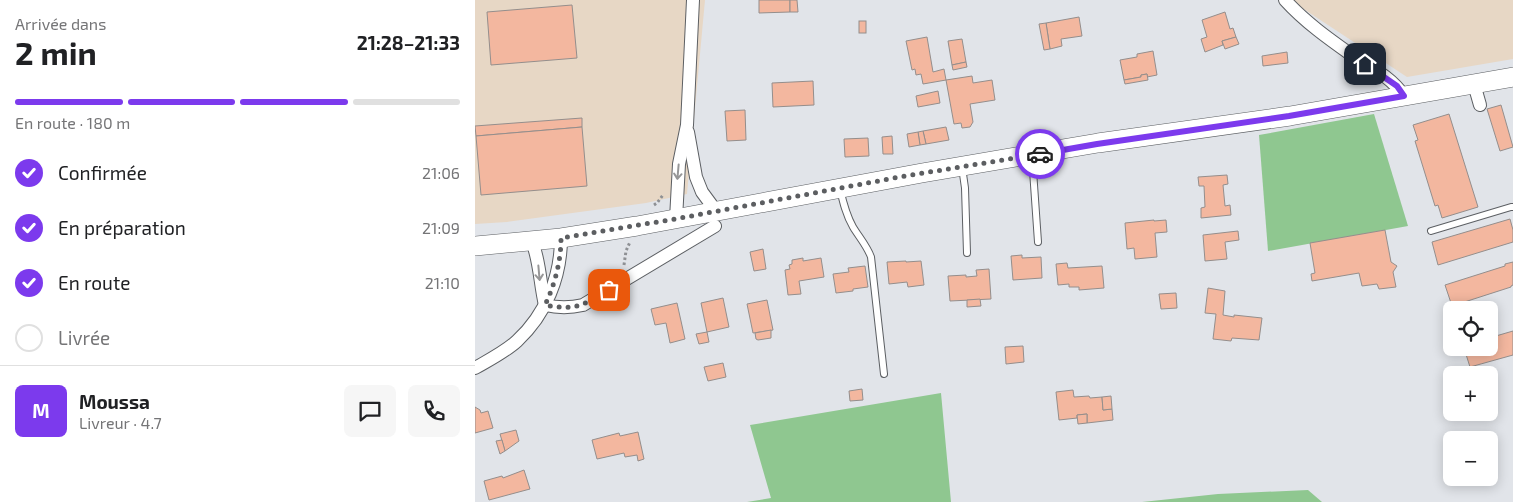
<!DOCTYPE html>
<html lang="fr">
<meta charset="utf-8">
<style>
body{margin:0;font-family:"Exo 2",sans-serif;background:#f6f6f6;color:#202124;height:100vh;display:flex;flex-direction:column;font-size:19px;white-space:nowrap}
*{box-sizing:border-box;margin:0}
p{font-size:16px;color:#757577}
.icon{flex:none;width:28px;height:28px;fill:none;stroke:currentColor;stroke-width:2;stroke-linecap:round;stroke-linejoin:round}
.map{position:relative;flex:1;overflow:hidden}
.side{display:flex;flex-direction:column;background:#fff;width:475px}
.side>*{flex:none}
.tools{position:absolute;left:968px;top:301px;display:grid;gap:10px}
.tools a{display:grid;place-items:center;width:55px;height:55px;border-radius:8px;background:#fff;box-shadow:0 2px 12px #0003;font-size:25px}
.pin{position:absolute;display:grid;place-items:center;width:42px;height:42px;color:#fff;margin:-21px;border-radius:10px;box-shadow:0 2px 8px #0006}
.courier{position:absolute;display:grid;place-items:center;width:50px;height:50px;margin:-25px;border:4px solid #7c3aed;border-radius:50%;background:#fff;color:#222;box-shadow:0 1px 6px #0007}
.overview em{font-style:normal;font-weight:700}
.overview div{display:flex;flex-direction:column-reverse}
.overview{display:flex;align-items:center;justify-content:space-between;height:85px;padding:0 15px}
h1{font-size:32px;font-weight:700;line-height:38px}
.bar{display:grid;grid-template-columns:repeat(4,1fr);gap:8px 5px;align-content:center;height:60px;padding:0 15px}
.bar i{height:6px;border-radius:4px;background:#e0e0e0}
.bar .active{background:#7c3aed}
.bar p{grid-column:span 4}
.line{display:flex;align-items:center;gap:12px;padding:0 15px;border-top:1px solid #e0e0e0}
.line div{flex:1}
.round{display:grid;place-items:center;flex:none;width:52px;height:52px;border-radius:8px;background:#f6f6f6}
ol{padding:0 15px;list-style:none}
li{display:flex;align-items:center;gap:15px;height:55px}
li p{margin-inline-start:auto}
li .icon{padding:5px;border-radius:50%;background:#7c3aed;color:#fff;stroke-width:4}
li:last-child{color:#757577}
li i{width:28px;height:28px;border:2px solid #e0e0e0;border-radius:50%}
main{display:flex;flex:1;min-height:0}
.map>svg:first-child{display:block}
</style>
<main>
<section class="side">
<div class="overview"><div><h1>2 min</h1><p>Arrivée dans</p></div><em>21:28–21:33</em></div>
<div class="bar"><i class="active"></i><i class="active"></i><i class="active"></i><i></i><p>En route · 180 m</p></div>
<ol>
<li><svg class="icon" aria-label="check" viewBox="0 0 24 24"><path d="M5 12l5 5 9-10"/></svg>Confirmée<p>21:06</p></li>
<li><svg class="icon" aria-label="check" viewBox="0 0 24 24"><path d="M5 12l5 5 9-10"/></svg>En préparation<p>21:09</p></li>
<li><svg class="icon" aria-label="check" viewBox="0 0 24 24"><path d="M5 12l5 5 9-10"/></svg>En route<p>21:10</p></li>
<li><i></i>Livrée</li>
</ol>
<div class="line" style="height:90px"><b class="round" style="background:#7c3aed;color:#fff">M</b><div><b>Moussa</b><p>Livreur · 4.7</p></div><a class="round"><svg class="icon" aria-label="chat" viewBox="0 0 24 24"><path d="M4 5h16v11H9l-5 4z"/></svg></a><a class="round"><svg class="icon" aria-label="phone" viewBox="0 0 24 24"><path d="M5 4h4l2 5-3 2q2 4 5 5l2-3 5 2v4C11 20 4 13 5 4z"/></svg></a></div>
</section>
<div class="map">
<svg width="1038" height="502" viewBox="0 0 1038 502">
<rect width="100%" height="100%" fill="#e1e4e9"/>
<!-- industrial -->
<g fill="#e7d7c5">
<polygon points="0,0 230,0 212,194 171,203 32,222 0,224"/>
<polygon points="818,0 1038,0 1038,59 932,77 821,4"/>
</g>
<!-- green -->
<g fill="#8fc790">
<polygon points="899,114 933,226 793,251 784,135"/>
<polygon points="466,393 476,502 272,502 296,498 275,425"/>
<polygon points="833,490 847,502 667,502 743,494"/>
</g>
<!-- building -->
<g fill="#f3b79f" stroke="#948e8c">
<polygon points="284,0 315,0 315,12 284,13"/>
<polygon points="315,0 322,0 323,12 315,12"/>
<polygon points="97,5 102,58 16,65 12,12"/>
<polygon points="750,12 755,29 758,28 761,37 747,41 748,45 730,52 726,39 732,37 727,20"/>
<polygon points="604,17 607,36 586,39 587,46 575,49 571,23"/>
<rect x="384" y="21" width="7" height="12"/>
<polygon points="571,23 575,49 569,50 564,24"/>
<polygon points="452,37 458,72 469,69 471,80 448,84 446,74 441,75 440,69 437,70 431,41"/>
<polygon points="761,37 764,44 750,49 747,41"/>
<polygon points="487,39 491,62 477,65 473,41"/>
<polygon points="678,51 682,75 672,77 672,74 666,75 666,77 649,80 645,60 662,57 662,54"/>
<polygon points="812,52 813,63 788,66 787,56"/>
<polygon points="491,62 492,67 478,70 477,65"/>
<polygon points="672,74 673,80 650,84 649,80 666,77 666,75"/>
<polygon points="497,76 498,83 517,80 520,100 495,104 498,122 495,127 487,128 486,123 479,124 471,80"/>
<polygon points="338,81 339,105 298,107 297,83"/>
<polygon points="463,91 465,103 443,107 441,96"/>
<polygon points="1026,105 1038,147 1025,151 1012,109"/>
<polygon points="270,110 271,140 252,141 250,111"/>
<polygon points="974,114 1003,207 967,218 963,205 960,206 940,141 943,140 938,125"/>
<polygon points="107,118 107,127 1,136 0,126"/>
<polygon points="107,127 112,186 6,195 1,136"/>
<polygon points="471,127 474,140 451,144 448,131"/>
<polygon points="448,131 451,144 445,145 443,132"/>
<polygon points="443,132 445,145 434,147 432,134"/>
<polygon points="417,136 418,154 408,154 407,137"/>
<polygon points="393,138 394,156 370,157 369,139"/>
<polygon points="752,175 753,184 748,185 750,206 755,205 756,215 726,218 726,208 730,207 729,186 724,186 723,177"/>
<polygon points="1035,219 1038,230 1038,242 963,265 957,242"/>
<polygon points="679,220 679,221 691,220 692,232 680,233 682,257 660,259 659,248 652,249 650,223"/>
<polygon points="910,230 916,262 922,266 918,272 921,287 904,289 902,284 887,286 884,273 837,281 836,274 840,273 835,243"/>
<polygon points="763,231 764,240 750,242 752,259 730,261 728,235"/>
<polygon points="288,249 291,269 279,271 275,252"/>
<polygon points="547,255 547,258 566,257 567,278 538,280 536,256"/>
<polygon points="328,258 328,261 346,258 349,277 324,281 326,294 313,295 310,270 315,269 314,265 317,264 317,260"/>
<polygon points="431,261 431,262 446,261 449,285 433,287 432,282 414,284 412,262"/>
<polygon points="1038,262 1038,285 1036,286 1036,287 977,306 970,285 1030,266 1030,264"/>
<polygon points="592,263 593,268 627,266 629,288 604,290 604,287 594,287 594,284 583,285 581,264"/>
<polygon points="390,266 393,287 378,289 378,291 361,293 358,274 374,272 373,268"/>
<polygon points="514,269 516,299 475,301 473,276 491,275 491,277 502,276 501,270"/>
<polygon points="733,288 750,291 748,315 759,317 759,315 787,318 784,340 757,338 756,341 738,339 741,314 730,313"/>
<polygon points="701,293 702,308 686,309 684,294"/>
<polygon points="248,298 254,327 232,332 226,303"/>
<polygon points="505,299 506,306 492,307 492,300"/>
<polygon points="292,300 298,330 278,333 272,304"/>
<polygon points="202,303 210,339 195,343 191,323 180,325 176,309"/>
<polygon points="296,330 296,338 283,340 281,339 280,333"/>
<polygon points="1038,331 1038,355 995,367 989,348 1014,348 1014,338"/>
<polygon points="232,332 234,342 224,344 221,334"/>
<polygon points="548,346 549,362 531,364 530,347"/>
<polygon points="248,363 251,377 233,381 229,367"/>
<polygon points="387,389 388,400 375,401 374,391"/>
<polygon points="598,390 599,397 614,396 615,398 627,397 628,410 637,409 638,420 612,423 612,414 602,415 602,418 584,420 581,392"/>
<polygon points="636,396 637,409 628,410 627,397"/>
<polygon points="0,407 5,410 6,413 13,411 18,428 0,433"/>
<polygon points="612,414 612,423 603,424 602,415"/>
<polygon points="41,430 44,441 30,451 25,434"/>
<polygon points="163,432 169,459 163,461 162,455 150,457 149,453 122,459 117,440 144,433 145,436"/>
<polygon points="27,440 30,451 25,454 21,441"/>
<polygon points="49,470 55,489 14,500 9,481 27,476 28,478"/>
</g>
<g fill="none" stroke-linecap="round" stroke-linejoin="round">
<defs>
<g id="lane">
<polyline points="557,156 563,242"/>
<polyline points="487,167 490,188 492,253"/>
<path d="M365,189C368,202 371,215 378,227C384,237 392,246 396,257L409,374"/>
<polyline points="956,231 1036,207 1038,207"/>
</g>
<g id="street">
<path d="M810,0C830,22 854,39 878,56C897,68 916,77 929,96"/>
<polyline points="999,84 1005,105"/>
<polyline points="213,132 221,177 227,192 241,211"/>
<polyline points="201,219 204,164 212,125 218,0"/>
<path d="M57,241C65,262 65,284 70,305"/>
<path d="M70,305C83,308 95,308 108,305L240,226"/>
<path d="M0,368C14,360 30,352 42,341C71,314 86,277 86,238"/>
</g>
<polyline id="secondary" points="0,246 86,238 162,226 447,173 623,143 815,116 1038,77"/>
</defs>
<!-- lane casing -->
<use href="#lane" stroke="#5c5f63" stroke-width="8"/>
<!-- street casing -->
<use href="#street" stroke="#5c5f63" stroke-width="14"/>
<!-- secondary casing -->
<use href="#secondary" stroke="#5c5f63" stroke-width="20"/>
<!-- path -->
<g stroke="#8e9094" stroke-width="3" stroke-dasharray="2.5 2.5" stroke-linecap="butt">
<polyline points="179,205 182,203 188,195"/>
<polyline points="149,265 151,251 155,242"/>
</g>
<!-- lane -->
<use href="#lane" stroke="#fff" stroke-width="6"/>
<!-- street -->
<use href="#street" stroke="#fff" stroke-width="12"/>
<!-- secondary -->
<use href="#secondary" stroke="#fff" stroke-width="19"/>
</g>
<!-- one-way arrows -->
<defs><path id="oneway-shaft" d="M-6 0H5M1.5-3L5.5 0L1.5 3" fill="none" stroke-width="1.6" stroke-linecap="round" stroke-linejoin="round" transform="scale(1.25)"/></defs>
<g stroke="#969697">
<use href="#oneway-shaft" transform="translate(203 172) rotate(95)"/>
<use href="#oneway-shaft" transform="translate(64 273) rotate(85)"/>
</g>
<g fill="none" stroke-linecap="round" stroke-linejoin="round">
<!-- done -->
<path stroke="#5c5e61" stroke-width="5" stroke-dasharray="0 9" d="M134,290C108,305 101,311 70,305C80,284 86,261 86,238L200,219L430,176L565,154"/>
<!-- route -->
<polyline stroke="#7c3aed" stroke-width="6" points="565,154 622,144 814,116 929,96 922,86 890,64"/>
</g>
</svg>
<div class="tools">
<a><svg class="icon" aria-label="locate" viewBox="0 0 24 24"><circle cx="12" cy="12" r="6"/><path d="M12 2v4M12 18v4M2 12h4M18 12h4"/></svg></a>
<a>+</a>
<a>−</a>
</div>
<div class="pin" style="left:134px;top:290px;background:#ea580c"><svg class="icon" aria-label="bag" viewBox="0 0 24 24"><path d="M5 8h14l-1 12H6zM9 8a3 3 0 0 1 6 0"/></svg></div>
<div class="pin" style="left:890px;top:64px;background:#1f2937"><svg class="icon" aria-label="home" viewBox="0 0 24 24"><path d="M3 11l9-7 9 7M6 9v11h12V9"/></svg></div>
<div class="courier" style="left:565px;top:154px"><svg class="icon" aria-label="car" viewBox="0 0 24 24"><path d="M5 17H2v-5l4-1 3-4h7l3 4 3 1v5h-3M9 17h6M6 11h13"/><circle cx="7" cy="17" r="2"/><circle cx="17" cy="17" r="2"/></svg></div>
</div>
</main>
